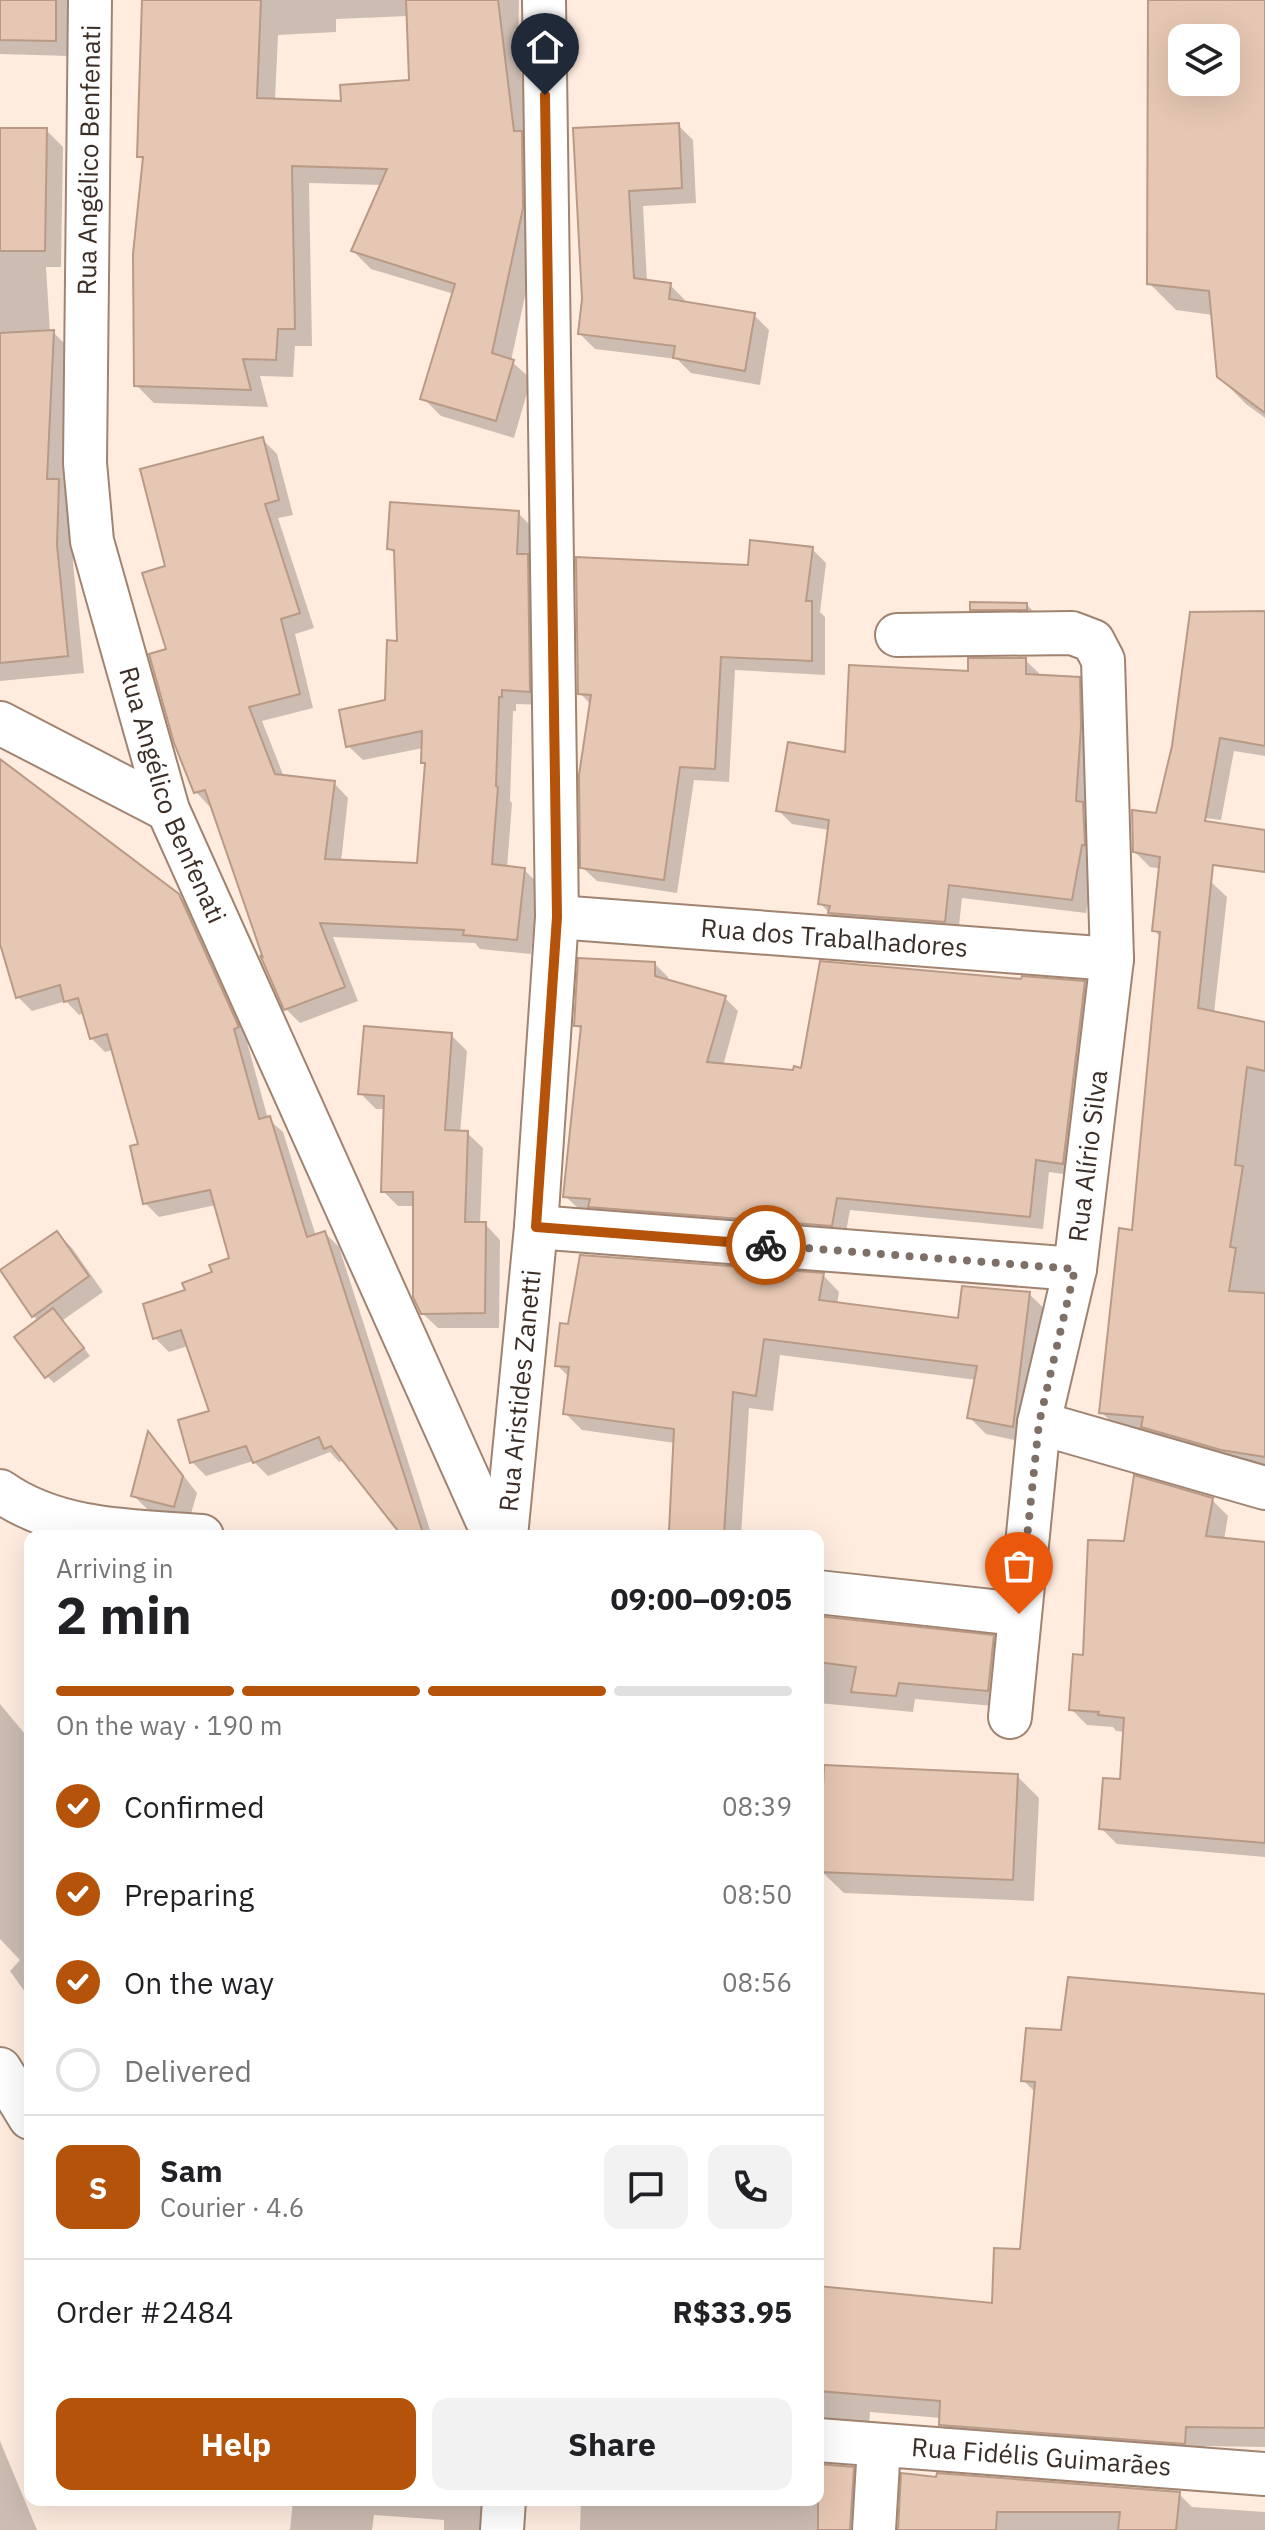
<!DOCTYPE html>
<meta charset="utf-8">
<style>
body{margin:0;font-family:"IBM Plex Sans",sans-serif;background:#f2f2f2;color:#202124;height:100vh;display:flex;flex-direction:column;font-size:30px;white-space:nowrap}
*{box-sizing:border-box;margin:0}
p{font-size:26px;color:#757577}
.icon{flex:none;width:44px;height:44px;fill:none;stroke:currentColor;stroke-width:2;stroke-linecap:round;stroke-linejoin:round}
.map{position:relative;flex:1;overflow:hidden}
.panel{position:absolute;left:24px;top:1530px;width:800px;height:976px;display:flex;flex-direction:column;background:#fff;border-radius:16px;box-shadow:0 8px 32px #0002}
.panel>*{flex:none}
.tools{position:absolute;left:1168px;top:24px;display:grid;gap:16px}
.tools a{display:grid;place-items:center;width:72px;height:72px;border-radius:16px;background:#fff;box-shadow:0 8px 32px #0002;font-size:40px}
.pin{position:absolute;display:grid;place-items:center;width:68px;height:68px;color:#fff;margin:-82px -34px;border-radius:50% 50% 50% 0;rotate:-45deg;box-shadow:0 0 8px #0007}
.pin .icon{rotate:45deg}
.courier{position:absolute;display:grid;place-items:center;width:80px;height:80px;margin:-40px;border:6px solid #b45309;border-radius:50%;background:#fff;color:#222;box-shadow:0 2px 10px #0007}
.headline em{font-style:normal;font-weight:800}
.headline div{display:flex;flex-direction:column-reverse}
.headline{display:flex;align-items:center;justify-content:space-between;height:136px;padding:0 32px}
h1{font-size:52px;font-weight:800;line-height:60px}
.bar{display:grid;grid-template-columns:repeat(4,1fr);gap:12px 8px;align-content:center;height:96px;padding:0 32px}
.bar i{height:10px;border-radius:6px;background:#e0e0e0}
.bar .active{background:#b45309}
.bar p{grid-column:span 4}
.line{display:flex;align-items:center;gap:20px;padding:0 32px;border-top:2px solid #e0e0e0}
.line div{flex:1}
.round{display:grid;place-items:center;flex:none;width:84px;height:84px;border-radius:16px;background:#f2f2f2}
ol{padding:0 32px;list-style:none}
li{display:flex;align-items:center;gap:24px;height:88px}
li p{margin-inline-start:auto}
li .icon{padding:8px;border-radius:50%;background:#b45309;color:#fff;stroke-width:4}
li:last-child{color:#757577}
li i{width:44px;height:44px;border:4px solid #e0e0e0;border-radius:50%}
.cta{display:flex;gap:16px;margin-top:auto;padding:16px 32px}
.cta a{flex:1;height:92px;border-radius:16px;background:#b45309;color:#fff;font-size:32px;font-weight:800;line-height:92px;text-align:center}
.cta a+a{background:#f2f2f2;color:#202124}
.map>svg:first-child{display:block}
</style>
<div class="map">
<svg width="1265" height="2530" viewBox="0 0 1265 2530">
<rect width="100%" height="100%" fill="#ffecdf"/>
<!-- shadow -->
<g fill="#0003" fill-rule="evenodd">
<polygon points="0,0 70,0 70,56 0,54"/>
<path d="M144,0H519L518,44L540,226L511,361L531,379L514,438L441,416L423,398L454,294L371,269L353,251L382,185L309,183L312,346H295L293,377L260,376L268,407L154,403L136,385L144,161L139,156ZM409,16L412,82L343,103L275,100L278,35L336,32V19Z"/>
<path d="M1150,0H1265V418L1246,404L1218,376L1213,315L1176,310L1149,283ZM1182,38H1226V82H1182Z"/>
<polygon points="678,125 693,140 696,203 643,206 647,282 670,285 685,300 684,304 754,315 769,330 760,385 691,373 677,359 595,349 580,334 584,299 575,130"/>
<polygon points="0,130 46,130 63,147 61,267 46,267 50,333 53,332 70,349 64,487 75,498 73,563 84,673 0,681"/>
<polygon points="262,439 277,454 293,515 278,518 314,628 295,634 313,708 262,721 284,777 334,783 348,798 341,862 419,865 427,767 423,762 423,748 363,760 348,746 387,702 399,643 397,556 389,548 518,513 533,528 544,705 516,704 516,711 513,711 510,801 512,803 507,868 524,870 539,884 531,954 480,949 475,943 333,937 358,1001 300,1023 286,1009 213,806 210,807 196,792 168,650 167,567"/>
<polygon points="812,549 826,563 820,612 825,617 825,675 735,670 729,782 694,780 677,893 597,881 582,867 591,705 580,693 749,567"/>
<polygon points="1027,605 1034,612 1034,616 979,617 972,609"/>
<polygon points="1265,613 1265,756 1234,751 1221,820 1175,814"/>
<polygon points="1025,660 1039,673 1039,677 1079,679 1092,693 1096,857 1086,913 962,898 958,935 833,917 820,903 829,830 792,824 778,810 847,754 970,673"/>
<polygon points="0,764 178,895 193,910 251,1041 247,1042 268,1119 283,1132 316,1236 325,1233 339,1247 432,1536 405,1536 345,1460 339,1462 330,1452 268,1476 253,1461 206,1476 192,1462 211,1412 188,1346 169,1352 155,1338 188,1291 231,1260 216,1205 159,1217 145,1203 141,1146 113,1050 105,1052 91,1038 84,1013 79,1015 66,1001 32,1011 18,997 0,937"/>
<polygon points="1175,831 1169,870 1150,867 1135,852"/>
<polygon points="1210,881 1227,897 1214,1013 1265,1024 1265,1470 1160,1443 1148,1431 1118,1428 1101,1412 1134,1233 1161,938 1154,930"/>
<polygon points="655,964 668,977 668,982 725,998 738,1011 723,1066 795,1072 1023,981 1084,983 1097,996 1076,1176 1049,1172 1043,1229 850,1210 845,1238 579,1209 565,1196 583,1032 576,1025"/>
<polygon points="451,1035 467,1051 460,1133 467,1133 483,1148 480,1224 485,1224 500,1240 499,1328 438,1328 422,1313 415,1206 398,1206 383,1191 386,1109 376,1109 360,1093"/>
<polygon points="57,1233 72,1248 103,1292 63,1320 90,1356 54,1383 47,1376 39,1321 33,1316"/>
<polygon points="823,1275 839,1292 837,1305 960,1320 1029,1294 1046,1310 1029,1443 986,1434 969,1417 977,1380 780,1355 773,1411 749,1408 741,1536 670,1536 675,1443 582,1430 565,1413 570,1378 557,1365 570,1326"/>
<polygon points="149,1435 163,1449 197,1493 189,1521 149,1511 134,1496"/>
<polygon points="1212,1500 1228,1516 1224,1540 1265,1544 1265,1857 1117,1844 1101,1828 1122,1781 1125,1732 1116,1731 1113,1727 1087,1725 1071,1709 1085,1657 1125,1543"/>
<polygon points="818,1618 993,1637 1010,1654 1005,1707 915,1699 913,1712 818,1703"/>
<polygon points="0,1704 30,1740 30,1999 10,1971 20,1960 0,1939"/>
<polygon points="1017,1776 1039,1798 1034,1901 844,1893 821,1871"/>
<polygon points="1265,1996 1265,2447 1205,2446 1204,2463 961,2444 941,2424 941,2418 870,2412 868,2437 818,2438 818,2288 994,2305 1022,2251 1036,2093 1023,2080 1063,2033"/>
<polygon points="0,2441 37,2530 0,2530"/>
<polygon points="818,2466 853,2469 873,2489 870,2530 580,2530 581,2500 818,2500"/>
<polygon points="903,2475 1179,2494 1192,2507 1265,2512 1265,2530 900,2530"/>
<polygon points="293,2500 495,2500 494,2530 444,2530 444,2520 374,2515 372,2530 290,2530"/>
</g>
<!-- building -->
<g fill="#e6c7b3" stroke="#b89a87" stroke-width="2" fill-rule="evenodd">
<polygon points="0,0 56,0 56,41 0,40"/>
<polygon points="142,0 261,0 257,98 341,101 340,85 409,80 406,0 498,0 514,131 522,131 523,208 492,353 514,360 496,421 420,399 455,284 351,251 387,169 292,166 295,329 278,329 276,360 243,359 251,390 134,386 133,254 143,157 137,157"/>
<path d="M1148,0H1265V413L1217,377L1209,291L1147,284ZM1182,38H1226V82H1182Z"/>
<polygon points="679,123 682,188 629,191 634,278 671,283 669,299 755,313 745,371 673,358 675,346 578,334 582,299 573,128"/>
<polygon points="0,128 47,128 45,251 0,251"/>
<polygon points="54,330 47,479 59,479 57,545 68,656 0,663 0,333"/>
<polygon points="263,437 279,500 265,504 300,613 281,619 300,694 249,707 275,774 335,781 325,859 417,863 425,763 421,763 422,731 346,747 339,710 385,700 387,640 397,641 394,550 387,549 390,502 519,511 517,554 528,554 530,692 502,690 502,697 499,697 496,786 498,787 492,864 525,868 517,940 463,935 464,930 320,923 345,987 284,1010 260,955 263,958 205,790 194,793 174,743 149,654 166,649 142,573 165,566 140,469"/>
<polygon points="750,540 813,547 806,601 812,601 812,661 721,657 715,769 680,767 664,880 580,868 579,775 591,695 578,694 576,557 748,565"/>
<polygon points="970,602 1027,603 1027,610 970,610"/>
<polygon points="1265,611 1265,746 1220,738 1205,821 1265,830 1265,872 1213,865 1198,1008 1265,1022 1265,1071 1247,1067 1235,1165 1243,1166 1230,1247 1236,1248 1229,1291 1265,1293 1265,1457 1221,1450 1141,1427 1143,1417 1099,1413 1119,1228 1132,1230 1160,932 1152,931 1160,857 1133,852 1132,810 1156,813 1172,746 1190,612"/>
<polygon points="968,658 1026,658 1026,674 1080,677 1081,727 1076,801 1083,802 1085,845 1082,845 1072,900 949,885 945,922 828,913 830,906 818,904 829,820 776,811 788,742 845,752 849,665 968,671"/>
<polygon points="0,759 179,894 239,1027 234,1029 259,1119 270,1116 307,1237 325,1231 424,1536 402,1536 331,1446 324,1449 319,1437 253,1463 246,1446 190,1463 178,1420 209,1411 181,1330 153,1339 143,1304 185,1290 182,1283 212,1272 209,1265 229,1258 210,1190 143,1204 130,1146 138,1144 107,1034 90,1039 78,998 64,1002 60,985 16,998 0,944"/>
<polygon points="578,958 655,962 655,976 726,996 707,1062 793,1070 794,1066 801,1068 820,961 1021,979 1022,976 1085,981 1063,1164 1036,1160 1030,1217 837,1198 832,1226 588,1207 590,1199 563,1197 581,1026 574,1026"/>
<polygon points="364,1026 452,1033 445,1130 468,1131 465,1222 486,1222 485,1313 421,1314 413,1297 413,1192 381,1192 384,1096 358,1094"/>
<polygon points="57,1231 89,1276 32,1317 0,1270"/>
<polygon points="580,1255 824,1273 819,1300 958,1318 962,1286 1030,1292 1013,1427 967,1418 977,1366 764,1339 756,1396 733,1392 724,1534 669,1531 674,1429 563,1414 569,1367 555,1366 560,1323 568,1324"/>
<polygon points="53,1308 84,1348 45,1378 14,1337"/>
<polygon points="148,1431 183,1476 174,1507 131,1496"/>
<polygon points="1134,1475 1213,1498 1206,1536 1265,1542 1265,1843 1099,1829 1103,1778 1120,1779 1124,1718 1098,1715 1099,1712 1069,1710 1073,1654 1083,1655 1088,1540 1124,1541"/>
<polygon points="818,1616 994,1635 988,1691 899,1683 896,1696 851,1692 856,1667 818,1662"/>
<polygon points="824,1765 1018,1774 1013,1880 819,1872"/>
<polygon points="1068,1977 1265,1994 1265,2428 1186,2427 1185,2444 939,2425 940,2401 818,2391 818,2286 992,2303 994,2248 1020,2249 1035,2082 1021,2081 1026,2028 1061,2030"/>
<polygon points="818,2464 854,2467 850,2530 818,2530"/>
<polygon points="901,2473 936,2477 937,2473 1180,2492 1176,2530 1118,2530 1120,2512 997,2512 996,2530 898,2530"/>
</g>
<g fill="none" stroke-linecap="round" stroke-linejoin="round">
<defs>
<g id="street">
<path id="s1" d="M90,0L85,463L92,541L168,810L494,1536"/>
<polyline points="897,635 1072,633 1093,641 1103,660 1112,959 1075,1269 1039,1423 1010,1717"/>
<polyline points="0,723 168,810"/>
<path id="s2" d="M557,917L1112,959"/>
<polyline points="536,1227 1075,1269"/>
<polyline points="1039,1423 1265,1488"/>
<path d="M0,1491C58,1532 133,1531 202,1536"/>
<path id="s3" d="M506,1536L536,1227L557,917L544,0"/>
<polyline points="818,1592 1019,1614"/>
<polyline points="0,2069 30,2118"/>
<path id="s4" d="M818,2440L1265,2474"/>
<polyline points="502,2530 504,2500"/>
<polyline points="874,2530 879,2446"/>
</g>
</defs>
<!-- street casing -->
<use href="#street" stroke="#a08471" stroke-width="46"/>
<!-- street -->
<use href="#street" stroke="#fff" stroke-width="42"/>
</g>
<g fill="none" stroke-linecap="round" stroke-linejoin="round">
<!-- done -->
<polyline stroke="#7f7067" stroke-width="8" stroke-dasharray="0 14.4" points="766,1245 1075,1269 1039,1423 1019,1614"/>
<!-- route -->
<polyline stroke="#b45309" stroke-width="10" points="545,95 557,917 536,1227 766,1245"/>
</g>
<g text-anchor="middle" stroke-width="7" stroke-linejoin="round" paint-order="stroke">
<!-- street labels -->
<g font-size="26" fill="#3a2e27" stroke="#fdfdfd">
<text transform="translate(89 160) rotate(-89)" y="9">Rua Angélico Benfenati</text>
<text dy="9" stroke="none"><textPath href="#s1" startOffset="808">Rua Angélico Benfenati</textPath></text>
<text dy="9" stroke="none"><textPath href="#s2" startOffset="278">Rua dos Trabalhadores</textPath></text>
<text transform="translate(1088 1156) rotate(-83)" y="9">Rua Alírio Silva</text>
<text dy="9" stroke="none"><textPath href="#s3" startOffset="146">Rua Aristides Zanetti</textPath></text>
<text dy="9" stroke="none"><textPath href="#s4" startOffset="224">Rua Fidélis Guimarães</textPath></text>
</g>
</g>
</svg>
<div class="tools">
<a><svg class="icon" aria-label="layers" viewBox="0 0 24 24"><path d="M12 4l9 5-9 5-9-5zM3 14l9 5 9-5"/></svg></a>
</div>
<div class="pin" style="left:1019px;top:1614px;background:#ea580c"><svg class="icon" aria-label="bag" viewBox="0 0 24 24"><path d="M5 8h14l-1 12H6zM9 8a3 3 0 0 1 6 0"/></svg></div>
<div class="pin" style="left:545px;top:95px;background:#1f2937"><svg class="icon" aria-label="home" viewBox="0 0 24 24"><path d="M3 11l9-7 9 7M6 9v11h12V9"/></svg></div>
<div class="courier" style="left:766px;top:1245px"><svg class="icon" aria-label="bike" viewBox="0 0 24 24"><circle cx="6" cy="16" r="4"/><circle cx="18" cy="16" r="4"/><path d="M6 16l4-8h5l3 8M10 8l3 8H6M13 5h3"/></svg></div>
<section class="panel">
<div class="headline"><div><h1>2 min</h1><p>Arriving in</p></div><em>09:00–09:05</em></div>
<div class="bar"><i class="active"></i><i class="active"></i><i class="active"></i><i></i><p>On the way · 190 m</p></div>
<ol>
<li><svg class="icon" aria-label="check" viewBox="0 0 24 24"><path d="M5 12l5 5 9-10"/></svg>Confirmed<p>08:39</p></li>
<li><svg class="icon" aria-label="check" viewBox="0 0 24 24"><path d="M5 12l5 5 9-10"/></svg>Preparing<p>08:50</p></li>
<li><svg class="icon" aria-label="check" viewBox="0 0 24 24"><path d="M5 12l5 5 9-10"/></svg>On the way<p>08:56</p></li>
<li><i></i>Delivered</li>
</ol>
<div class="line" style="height:144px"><b class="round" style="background:#b45309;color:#fff">S</b><div><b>Sam</b><p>Courier · 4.6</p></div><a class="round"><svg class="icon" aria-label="chat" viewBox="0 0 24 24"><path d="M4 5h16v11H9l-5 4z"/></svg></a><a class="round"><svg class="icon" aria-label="phone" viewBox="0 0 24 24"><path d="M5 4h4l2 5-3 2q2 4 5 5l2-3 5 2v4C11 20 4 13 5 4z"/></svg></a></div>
<div class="line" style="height:104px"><div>Order #2484</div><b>R$33.95</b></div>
<div class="cta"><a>Help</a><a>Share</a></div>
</section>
</div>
